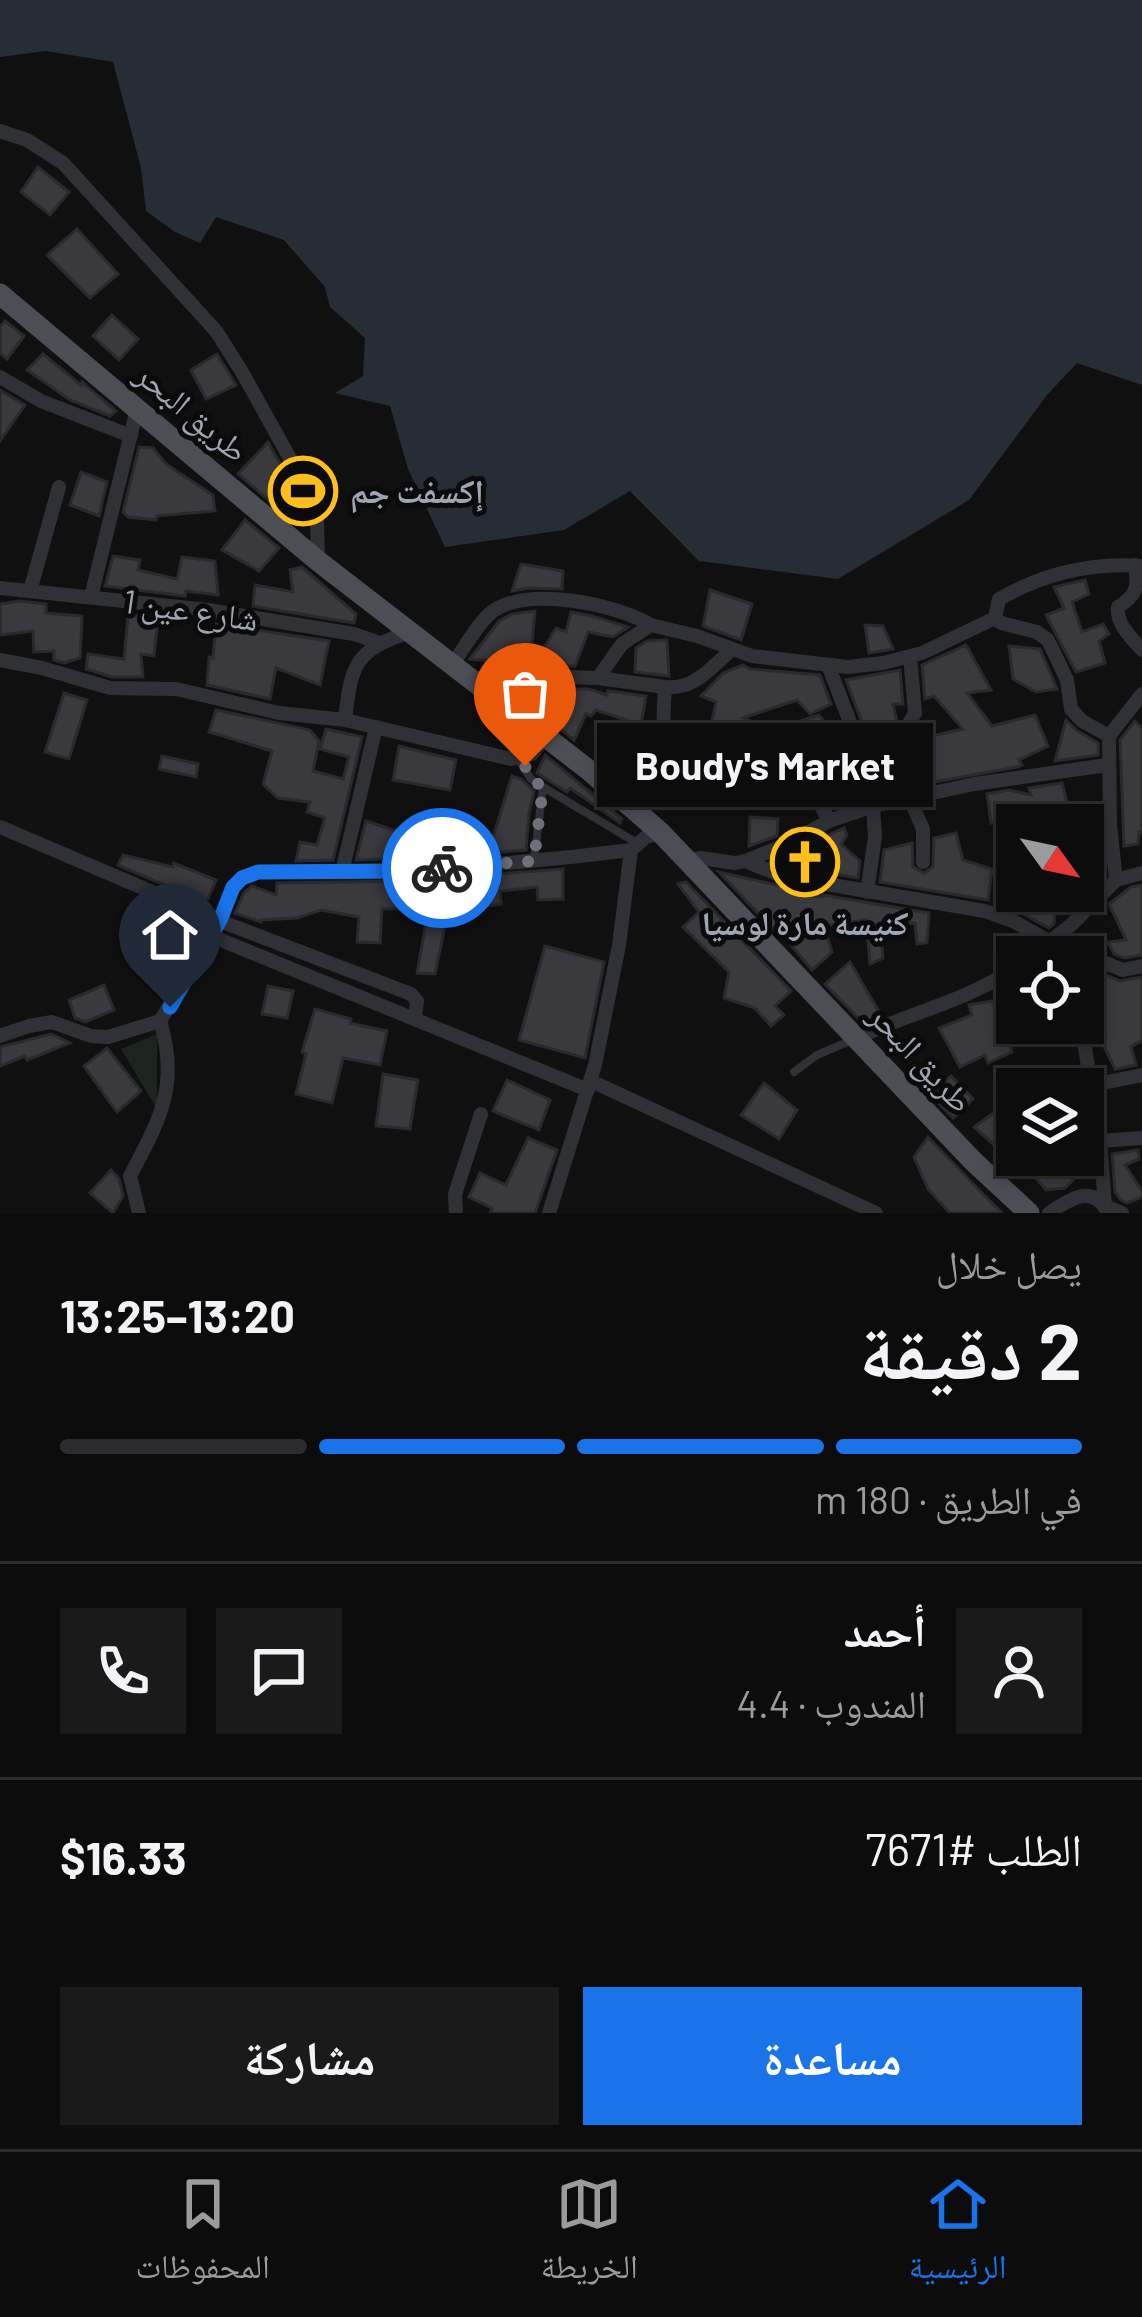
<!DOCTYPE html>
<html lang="ar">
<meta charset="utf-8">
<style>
body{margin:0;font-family:Barlow,"Noto Naskh Arabic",sans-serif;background:#1a1a1b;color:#f1f3f6;direction:rtl;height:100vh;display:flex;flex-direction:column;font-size:45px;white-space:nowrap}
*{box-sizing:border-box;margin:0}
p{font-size:39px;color:#9a9b9d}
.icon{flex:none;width:66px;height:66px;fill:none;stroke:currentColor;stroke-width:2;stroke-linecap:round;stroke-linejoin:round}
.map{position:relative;height:1213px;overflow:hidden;direction:ltr}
.side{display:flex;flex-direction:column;background:#0c0c0d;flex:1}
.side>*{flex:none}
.needle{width:78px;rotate:123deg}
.tools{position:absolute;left:996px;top:804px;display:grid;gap:24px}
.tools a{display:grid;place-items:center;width:108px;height:108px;border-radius:0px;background:#0c0c0d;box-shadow:0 6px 18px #0003,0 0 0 3px #2c2c2e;font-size:60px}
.pin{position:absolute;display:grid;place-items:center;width:102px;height:102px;color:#fff;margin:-123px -51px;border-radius:50% 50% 50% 0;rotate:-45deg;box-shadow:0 0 12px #0007}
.pin .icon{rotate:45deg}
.courier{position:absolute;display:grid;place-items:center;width:120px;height:120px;margin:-60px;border:9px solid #1a73e8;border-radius:50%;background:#fff;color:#222;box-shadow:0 3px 15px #0007}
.bubble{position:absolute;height:84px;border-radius:0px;background:#0c0c0d;box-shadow:0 6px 18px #0003,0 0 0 3px #2c2c2e;font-size:39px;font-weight:700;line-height:84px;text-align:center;direction:rtl}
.summary em{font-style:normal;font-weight:700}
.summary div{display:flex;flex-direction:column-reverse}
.summary{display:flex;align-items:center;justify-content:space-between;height:204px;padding:0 60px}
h1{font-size:78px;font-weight:700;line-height:90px}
.bar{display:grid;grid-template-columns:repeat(4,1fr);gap:18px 12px;align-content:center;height:144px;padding:0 60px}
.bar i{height:15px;border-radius:9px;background:#2c2c2e}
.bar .active{background:#1a73e8}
.bar p{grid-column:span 4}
.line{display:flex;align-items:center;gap:30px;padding:0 60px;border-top:3px solid #2c2c2e}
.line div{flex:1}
.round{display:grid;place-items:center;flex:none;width:126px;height:126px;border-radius:0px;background:#1a1a1b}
.action{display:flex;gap:24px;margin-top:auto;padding:24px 60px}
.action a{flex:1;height:138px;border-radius:0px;background:#1a73e8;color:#fff;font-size:48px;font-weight:700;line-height:138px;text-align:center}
.action a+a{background:#1a1a1b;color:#f1f3f6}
.menu{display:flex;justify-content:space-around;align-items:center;height:168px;border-top:3px solid #2c2c2e;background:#0c0c0d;font-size:33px;color:#9a9b9d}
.menu a{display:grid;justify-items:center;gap:6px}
.menu .active{color:#1a73e8}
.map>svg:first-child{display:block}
</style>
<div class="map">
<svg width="1142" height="1213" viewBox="0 0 1142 1213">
<rect width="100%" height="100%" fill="#101011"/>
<!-- green -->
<polygon fill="#1c241d" points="157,1034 157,1109 121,1049"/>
<!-- water -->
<polygon fill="#262d35" points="0,0 1142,0 1142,385 1077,363 1047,395 969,500 838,579 699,561 630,491 564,530 445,547 408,469 390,406 335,393 363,376 365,338 330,307 325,287 284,240 216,217 200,243 175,232 146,211 141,168 113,62 46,51 0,57"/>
<!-- building -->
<g fill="#39393e" stroke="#2a292d" stroke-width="3">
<polygon points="38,167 69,192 50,215 21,192"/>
<polygon points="77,229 118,274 90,298 47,255"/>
<polygon points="112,315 138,339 119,360 93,336"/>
<polygon points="5,321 24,336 7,359 0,353 0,327"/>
<polygon points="43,354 81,385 82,382 116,411 110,416 70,400 27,370"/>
<polygon points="217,354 236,385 206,399 191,370"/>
<polygon points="0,390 25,405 0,441"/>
<polygon points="268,442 292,485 302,513 292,520 238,474"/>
<polygon points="139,447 153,448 166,464 213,495 215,511 157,516 156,520 128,517 123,512"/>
<polygon points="81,472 107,482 99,516 70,505"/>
<polygon points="245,520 279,548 259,571 222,550"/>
<polygon points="113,556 140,560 138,570 177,579 182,557 215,561 218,595 186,591 185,596 105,586"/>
<polygon points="521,564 563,571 562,589 528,588 512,591"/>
<polygon points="302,567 356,614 354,623 253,606 255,585 293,592 290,570"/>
<polygon points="1085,580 1089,594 1072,602 1082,632 1103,624 1109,634 1099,641 1105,663 1076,672 1046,615 1064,608 1054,587"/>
<polygon points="710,590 752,604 741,640 703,626"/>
<polygon points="20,601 46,604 46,613 82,616 80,658 64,663 54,660 54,651 34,652 33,631 0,635 0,604"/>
<polygon points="535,611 530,665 470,659 499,621 512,614"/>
<polygon points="571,612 592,616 628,627 613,637 588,632 575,666 568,666 543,649 556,628 566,632"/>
<polygon points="128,615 158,618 154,656 141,654 143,677 112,677 86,669 88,654 124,659"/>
<polygon points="216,624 329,641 320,685 276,668 270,699 207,685 209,657 213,658"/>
<polygon points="865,625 883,626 893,649 869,653"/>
<polygon points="667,640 669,676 635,672 636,648 647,641"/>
<polygon points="966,645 991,690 967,693 992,726 1035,715 1048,746 1019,760 1022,765 1017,767 928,783 914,740 963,729 934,696 925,699 922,665"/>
<polygon points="1009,646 1040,649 1057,689 1036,692 1013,679"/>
<polygon points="743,665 750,669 820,675 831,704 810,714 797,700 743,718 773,730 767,751 779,751 785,777 752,786 747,740 710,729 716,702 701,696 723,673"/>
<polygon points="900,670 903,704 893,704 897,722 883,723 866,733 846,680"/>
<polygon points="575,689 589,689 607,695 608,691 646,696 641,725 596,710 591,716 586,714 574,740 557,726"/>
<polygon points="64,693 87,700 69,759 45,752"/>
<polygon points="216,710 310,730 319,741 313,771 343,779 349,757 320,749 326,729 362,737 333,860 296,861 300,842 317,845 325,818 307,812 310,802 278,798 263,784 272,751 209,732"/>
<polygon points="819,715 832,731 822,752 828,755 804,769 797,722"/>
<polygon points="1066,720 1076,730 1098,743 1098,755 1055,761"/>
<polygon points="1135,721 1142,728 1142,833 1139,832 1138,844 1124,846 1120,740"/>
<polygon points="634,743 649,771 623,780 606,762"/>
<polygon points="892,744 903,780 880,793 880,788 835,807 823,784"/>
<polygon points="399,746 456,760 450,790 393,780"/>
<polygon points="545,755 622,819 620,823 570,788 567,792 537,773"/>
<polygon points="162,756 198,764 196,777 159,769"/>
<polygon points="512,776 521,779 534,791 529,813 526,850 457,855 466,828 493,837"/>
<polygon points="1062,783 1067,802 1017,818 1017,844 1007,847 997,821 991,823 987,794 1009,790 1031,795 1029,788"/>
<polygon points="750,817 778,819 777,836 749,846"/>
<polygon points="366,821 406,834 401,858 356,860"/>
<polygon points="844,828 847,835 841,844 860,861 858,878 824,872 822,838"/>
<polygon points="956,833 963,860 992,869 988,900 880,882 884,850 912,843 913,867 924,873 933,867 934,838"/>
<polygon points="123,855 173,867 174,863 216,880 206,903 118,865"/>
<polygon points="563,869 563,899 538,900 537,887 500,891 501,904 480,907 479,899 450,902 435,974 417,973 428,912 422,912 422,908 382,909 380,943 357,942 359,917 321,910 297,918 261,920 261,922 235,913 244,893 252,886 276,895 277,883 399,881"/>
<polygon points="719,872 803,891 807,896 823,897 823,895 929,913 927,943 917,944 915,923 880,924 883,958 870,964 866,920 824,926 832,952 812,970 780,932 779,936"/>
<polygon points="686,882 791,991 775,1006 784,1015 771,1026 755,1008 724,998 729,972 683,927 699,912 678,884"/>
<polygon points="1142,885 1142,955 1124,958 1114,954 1108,942 1126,940 1109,904 1131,887"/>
<polygon points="1016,893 1056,902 1054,924 1049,928 1021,913"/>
<polygon points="545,946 604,962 585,1058 519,1040"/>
<polygon points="850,962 881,1015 863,1023 825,984"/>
<polygon points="1083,969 1093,970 1120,981 1142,977 1142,1040 1131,1047 1136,1065 1115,1069 1089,1015 1083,994"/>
<polygon points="104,985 114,1010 85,1022 75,1018 69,1000"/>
<polygon points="268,986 293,991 287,1018 262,1014"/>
<polygon points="992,1001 1012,1052 988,1063 985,1055 960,1067 939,1028 972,1015 969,1005"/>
<polygon points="315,1009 351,1019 350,1023 387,1031 380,1065 343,1058 332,1103 296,1094 306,1054 302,1052"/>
<polygon points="51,1034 70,1043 27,1060 25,1056 0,1066 0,1047"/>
<polygon points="107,1048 141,1091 117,1112 84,1066"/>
<polygon points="383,1074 418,1080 410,1129 376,1126"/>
<polygon points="951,1076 973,1099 953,1118 931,1095"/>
<polygon points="507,1080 550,1100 539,1130 493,1111"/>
<polygon points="764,1083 797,1110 779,1139 741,1115"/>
<polygon points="1000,1108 1017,1118 1017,1155 1086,1155 1083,1170 1065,1188 1046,1190 1027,1168 1023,1171 974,1127"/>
<polygon points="928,1137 983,1194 1002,1213 950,1213 928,1189 914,1157"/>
<polygon points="528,1138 557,1150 535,1213 490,1213 492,1208 469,1197 480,1173 506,1185"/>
<polygon points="1138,1150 1139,1159 1125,1165 1142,1191 1142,1197 1127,1203 1121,1200 1115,1192 1112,1154"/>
<polygon points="111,1170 119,1179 123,1196 113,1213 90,1193"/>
</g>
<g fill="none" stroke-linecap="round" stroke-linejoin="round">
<!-- lane -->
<g stroke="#303136" stroke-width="8">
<polyline points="518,759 531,779 543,787 534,860"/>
<polyline points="543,787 637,843"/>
<polyline points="794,1072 817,1055 850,1041"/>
</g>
<!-- street -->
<g stroke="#303136" stroke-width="14">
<polyline points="0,131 27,140 63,163 216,331 242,372 302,480 317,520 318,561"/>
<polyline points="0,377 41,401 131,436"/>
<path d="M1135,565C1139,587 1136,596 1118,607C1116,624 1131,637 1142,650"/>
<polyline points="0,588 208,610 354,634 380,643"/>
<polyline points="30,591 59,487"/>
<polyline points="91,597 137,409"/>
<polyline points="995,618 1001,623 1037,632 1048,640 1067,680 1071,709 1082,721 1109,736"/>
<path d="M995,618L999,599C1043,574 1091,562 1142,566"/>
<path d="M410,632C354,650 351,666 345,720L511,759L532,754L545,737"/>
<polyline points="0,660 42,668 110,688 176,689 279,713 345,720"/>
<path d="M452,665C463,650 479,621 493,611C530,586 615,604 651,625"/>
<polyline points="828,665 860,748"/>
<path d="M598,678L665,687C664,705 662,725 665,743C668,758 680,771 693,780C734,809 765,797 808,780"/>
<polyline points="473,680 491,675 598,678 622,644 651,625 697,636 752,656 848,667 883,663 922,653 995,618"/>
<path d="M665,687C694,690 711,668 731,650"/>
<polyline points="540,734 562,678"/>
<polyline points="901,737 915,713 910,656"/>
<polyline points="909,797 923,829 923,862"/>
<polyline points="829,821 808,780 888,733 896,733 901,737 920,795"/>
<polyline points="0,827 220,921 411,994 417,1001 415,1018"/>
<polyline points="688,860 701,858 735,863 745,861 783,846 829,821 873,806 974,784 1107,765"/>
<polyline points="745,861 785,877 985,911 1015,922 1049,941"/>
<polyline points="342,872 376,727"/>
<polyline points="1116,880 1142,873"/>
<polyline points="867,892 875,837 873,806"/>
<polyline points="211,936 588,1090"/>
<polyline points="1030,957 1071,925 1116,880 1110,825 1109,736 1142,694"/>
<polyline points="1067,957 1088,956 1123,970 1142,966"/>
<path d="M160,1021L220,921L234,887L242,878L258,872C383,873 507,866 631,850"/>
<polyline points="1081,1023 1100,1141 1105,1206 1122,1213"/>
<polyline points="0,1036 29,1026 52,1022 91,1036 108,1037 160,1021"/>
<path d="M857,1038C910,1012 969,1001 1017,966"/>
<polyline points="591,1081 876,1213"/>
<polyline points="1092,1085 1142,1075"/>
<polyline points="1100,1141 1142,1138"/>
<path d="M139,1213L130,1176C159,1121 180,1086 160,1021"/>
<polyline points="456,1213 455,1194 481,1114"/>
<polyline points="549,1213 595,1065 619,945 631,850 646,837 661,833"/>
<path d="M1049,1213C1067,1201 1091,1184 1105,1208"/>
</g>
<!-- primary -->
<polyline stroke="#4c4e56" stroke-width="21" points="0,294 318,561 590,771 661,833 973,1161 1029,1213"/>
</g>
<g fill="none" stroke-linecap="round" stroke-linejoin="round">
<!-- done -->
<polyline stroke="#6e717a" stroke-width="12" stroke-dasharray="0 21.6" points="442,868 534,861 543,787 531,779 525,766"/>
<!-- route -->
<polyline stroke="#1a73e8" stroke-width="15" points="170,1007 220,920 233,887 242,878 258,872 406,871 442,868"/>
</g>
<!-- icons -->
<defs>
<symbol id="stadium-ring" viewBox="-11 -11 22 22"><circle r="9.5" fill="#0b0b0c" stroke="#febe1b" stroke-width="1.5"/><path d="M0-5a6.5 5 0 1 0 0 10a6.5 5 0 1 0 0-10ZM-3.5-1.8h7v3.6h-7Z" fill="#febe1b"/></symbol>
<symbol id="church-ring" viewBox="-11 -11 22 22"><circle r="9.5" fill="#0b0b0c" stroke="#febe1b" stroke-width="1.5"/><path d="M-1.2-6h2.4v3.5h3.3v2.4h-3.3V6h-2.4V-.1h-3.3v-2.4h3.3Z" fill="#febe1b"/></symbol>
</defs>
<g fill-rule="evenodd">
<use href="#stadium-ring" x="265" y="453" width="76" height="76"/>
<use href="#church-ring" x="767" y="824" width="76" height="76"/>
</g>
<g text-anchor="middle" stroke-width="10" stroke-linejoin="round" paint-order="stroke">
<!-- street labels -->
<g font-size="33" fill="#a0a5b3" stroke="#0b0b0c">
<text transform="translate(192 412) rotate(40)" y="12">طريق البحر</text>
<text transform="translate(191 610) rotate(8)" y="12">شارع عين 1</text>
<text transform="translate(921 1058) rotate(47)" y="12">طريق البحر</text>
</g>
<!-- poi labels -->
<g font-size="33" font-weight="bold" fill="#a0a5b3" stroke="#0b0b0c" text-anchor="start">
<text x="350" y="503">إكسفت جم</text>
<text x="805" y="935" text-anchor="middle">كنيسة مارة لوسيا</text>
</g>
</g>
</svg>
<div class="tools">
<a><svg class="needle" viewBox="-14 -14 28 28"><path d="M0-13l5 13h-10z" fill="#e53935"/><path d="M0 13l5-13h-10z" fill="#9a9b9d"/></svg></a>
<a><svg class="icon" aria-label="locate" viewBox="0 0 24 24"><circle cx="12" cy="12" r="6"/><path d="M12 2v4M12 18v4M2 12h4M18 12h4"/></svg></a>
<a><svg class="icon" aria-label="layers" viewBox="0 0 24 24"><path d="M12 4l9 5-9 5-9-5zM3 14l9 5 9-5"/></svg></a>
</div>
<div class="pin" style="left:525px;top:766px;background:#ea580c"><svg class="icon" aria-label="bag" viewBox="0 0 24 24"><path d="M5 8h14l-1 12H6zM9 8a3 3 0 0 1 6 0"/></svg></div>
<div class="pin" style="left:170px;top:1007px;background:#1f2937"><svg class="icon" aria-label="home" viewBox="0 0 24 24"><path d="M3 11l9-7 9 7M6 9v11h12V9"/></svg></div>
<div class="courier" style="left:442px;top:868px"><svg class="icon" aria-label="bike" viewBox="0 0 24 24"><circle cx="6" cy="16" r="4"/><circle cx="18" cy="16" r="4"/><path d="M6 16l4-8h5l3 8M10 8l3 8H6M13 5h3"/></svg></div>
<div class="bubble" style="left:597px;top:723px;width:336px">Boudy's Market</div>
</div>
<section class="side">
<div class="summary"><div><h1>2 دقيقة</h1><p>يصل خلال</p></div><em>13:20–13:25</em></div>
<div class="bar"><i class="active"></i><i class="active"></i><i class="active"></i><i></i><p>في الطريق · 180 m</p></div>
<div class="line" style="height:216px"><a class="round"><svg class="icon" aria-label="person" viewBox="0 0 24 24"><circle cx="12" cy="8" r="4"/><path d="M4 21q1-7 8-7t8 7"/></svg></a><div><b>أحمد</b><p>المندوب · 4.4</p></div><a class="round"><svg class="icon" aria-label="chat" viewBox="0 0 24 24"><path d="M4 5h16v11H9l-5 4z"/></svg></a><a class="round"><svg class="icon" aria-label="phone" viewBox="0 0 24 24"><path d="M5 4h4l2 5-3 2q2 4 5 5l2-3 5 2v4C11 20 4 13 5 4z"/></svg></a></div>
<div class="line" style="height:156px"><div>الطلب #7671</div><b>$16.33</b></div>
<div class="action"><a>مساعدة</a><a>مشاركة</a></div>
</section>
<nav class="menu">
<a class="active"><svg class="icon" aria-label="home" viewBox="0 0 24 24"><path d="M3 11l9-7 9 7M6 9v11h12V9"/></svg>الرئيسية</a>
<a><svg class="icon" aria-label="map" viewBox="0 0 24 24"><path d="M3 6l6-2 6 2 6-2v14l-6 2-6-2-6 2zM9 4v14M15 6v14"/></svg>الخريطة</a>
<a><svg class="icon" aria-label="saved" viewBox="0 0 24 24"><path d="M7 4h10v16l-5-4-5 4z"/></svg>المحفوظات</a>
</nav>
